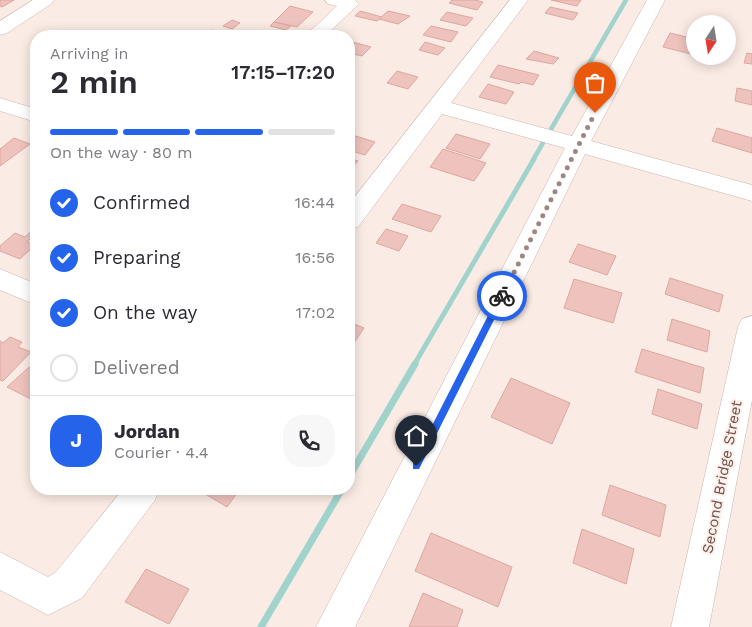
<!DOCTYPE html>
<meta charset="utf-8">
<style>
body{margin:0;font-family:"Work Sans",sans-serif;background:#f7f7f7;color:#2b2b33;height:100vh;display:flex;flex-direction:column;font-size:19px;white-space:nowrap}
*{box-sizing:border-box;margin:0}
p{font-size:16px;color:#7c7c81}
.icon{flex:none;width:28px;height:28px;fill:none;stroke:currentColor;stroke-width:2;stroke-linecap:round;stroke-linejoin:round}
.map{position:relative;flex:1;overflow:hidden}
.details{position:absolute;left:30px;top:30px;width:325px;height:465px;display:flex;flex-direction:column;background:#fff;border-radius:20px;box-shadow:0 2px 12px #0003}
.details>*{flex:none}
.needle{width:32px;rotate:192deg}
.buttons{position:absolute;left:686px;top:15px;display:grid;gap:10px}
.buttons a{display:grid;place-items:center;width:50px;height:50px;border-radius:50%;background:#fff;box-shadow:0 2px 12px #0003;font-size:25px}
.pin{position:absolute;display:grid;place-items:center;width:42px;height:42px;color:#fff;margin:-51px -21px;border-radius:50% 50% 50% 0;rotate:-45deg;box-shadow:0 0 5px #0007}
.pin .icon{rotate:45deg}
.courier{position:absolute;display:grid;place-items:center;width:50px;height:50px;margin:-25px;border:4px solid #2563eb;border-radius:50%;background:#fff;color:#222;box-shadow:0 1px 6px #0007}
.headline em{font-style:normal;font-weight:600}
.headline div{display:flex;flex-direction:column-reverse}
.headline{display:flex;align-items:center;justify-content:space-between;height:85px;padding:0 20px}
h1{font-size:32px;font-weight:600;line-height:38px}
.bar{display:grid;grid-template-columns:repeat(4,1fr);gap:8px 5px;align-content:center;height:60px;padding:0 20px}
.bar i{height:6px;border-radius:4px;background:#e1e1e2}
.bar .current{background:#2563eb}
.bar p{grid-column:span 4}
.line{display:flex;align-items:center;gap:12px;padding:0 20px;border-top:1px solid #e1e1e2}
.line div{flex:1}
.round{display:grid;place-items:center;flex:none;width:52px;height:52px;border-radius:20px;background:#f7f7f7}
ol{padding:0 20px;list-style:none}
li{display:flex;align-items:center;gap:15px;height:55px}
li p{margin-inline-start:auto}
li .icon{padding:5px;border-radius:50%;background:#2563eb;color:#fff;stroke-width:4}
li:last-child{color:#7c7c81}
li i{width:28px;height:28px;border:2px solid #e1e1e2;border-radius:50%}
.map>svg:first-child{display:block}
</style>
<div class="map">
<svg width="752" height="627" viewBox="0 0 752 627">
<rect width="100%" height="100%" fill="#faebe4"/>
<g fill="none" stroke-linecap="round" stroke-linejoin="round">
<!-- stream-far2 -->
<polyline stroke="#a1d3cd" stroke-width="4.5" points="533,160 626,0"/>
<!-- stream-far1 -->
<polyline stroke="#a1d3cd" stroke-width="5" points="414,365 534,159"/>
<!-- stream -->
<g stroke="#a1d3cd" stroke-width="7">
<polyline points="349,477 415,364"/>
<polyline points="261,627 342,489"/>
</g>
</g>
<!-- building -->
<g fill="#eec3bd" stroke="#dfa69f">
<polygon points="0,0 14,0 2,7 0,6"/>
<polygon points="452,0 475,0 483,2 477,10 449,3"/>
<polygon points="551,0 581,0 577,6"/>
<polygon points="290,6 313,12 297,27 274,22"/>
<polygon points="550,7 578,13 573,20 545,13"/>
<polygon points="360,11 382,17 377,21 355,16"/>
<polygon points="388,11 410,16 398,24 379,19"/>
<polygon points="447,12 473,18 466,26 440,20"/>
<polygon points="232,20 240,23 232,29 223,26"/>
<polygon points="274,22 291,26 286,30 270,26"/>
<polygon points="431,26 458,32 451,42 423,35"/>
<polygon points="212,30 220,36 203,36 200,34"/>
<polygon points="670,33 695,39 695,55 663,47"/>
<polygon points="349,41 371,47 362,56 349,53"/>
<polygon points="425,42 445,48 438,55 419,50"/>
<polygon points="534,51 559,58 553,64 526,59"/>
<polygon points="747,53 752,54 752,64 744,63"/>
<polygon points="498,65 539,75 533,85 521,82 519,84 490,77"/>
<polygon points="397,71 418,77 408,89 387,83"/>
<polygon points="488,84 514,92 506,104 479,97"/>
<polygon points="737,88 752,91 752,105 735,101"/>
<polygon points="717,128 752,138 752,153 712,141"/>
<polygon points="349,134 375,142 365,155 349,150"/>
<polygon points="456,134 490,144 480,159 446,148"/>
<polygon points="14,138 30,144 0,166 0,149"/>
<polygon points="443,149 486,163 474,181 430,167"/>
<polygon points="349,158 358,161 349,171"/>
<polygon points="402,204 441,216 431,232 392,219"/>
<polygon points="36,227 36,238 32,237 27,242 35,245 20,259 0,251 0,246 15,233 25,237"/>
<polygon points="386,229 408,236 399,251 376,243"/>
<polygon points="578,244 616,256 607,275 569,262"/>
<polygon points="670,278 723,295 719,312 665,294"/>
<polygon points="574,279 622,293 613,323 564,308"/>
<polygon points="672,319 710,331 707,352 667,340"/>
<polygon points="349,322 364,328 349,350"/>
<polygon points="10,337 22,342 18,347 31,352 3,381 0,380 0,341 3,343"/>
<polygon points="642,349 704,368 700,393 635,372"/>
<polygon points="36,361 36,399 35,401 7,387"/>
<polygon points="511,378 570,403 552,444 491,417"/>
<polygon points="658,389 702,404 697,429 652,414"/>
<polygon points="610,485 666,505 660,537 602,515"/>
<polygon points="197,489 240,489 227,507"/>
<polygon points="582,529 634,549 626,584 573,563"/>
<polygon points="431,533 512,567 498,607 415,571"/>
<polygon points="146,569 189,589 169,624 125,602"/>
<polygon points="423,593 463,610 457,627 409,627"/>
</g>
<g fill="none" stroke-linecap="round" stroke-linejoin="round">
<defs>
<g id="minor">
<polygon points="33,0 54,0 51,4 7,33 0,35 0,21"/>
<polygon points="325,0 355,0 359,4 325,36 305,36 337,6 328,4"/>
<polygon points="510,0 528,0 451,103 572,136 647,0 665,0 591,141 752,185 752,201 585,154 355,627 316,627 565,148 442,114 358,227 349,229 349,204"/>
<polygon points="0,98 36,109 36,122 0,111"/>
<polygon points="0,269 36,284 36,305 0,290"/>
<polygon points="752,316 752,400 709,627 671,627 738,327 742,319"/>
<polygon points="123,489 159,489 155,500 82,598 48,615 0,590 0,552 48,577 56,572"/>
</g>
</defs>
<!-- minor casing -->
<use href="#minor" stroke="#cdb3ae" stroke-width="1"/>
<!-- minor -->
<use href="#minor" fill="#fff" fill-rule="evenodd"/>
</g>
<!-- route -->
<polygon fill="#2563eb" points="502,293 506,296 419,469 413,469 413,463 498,296"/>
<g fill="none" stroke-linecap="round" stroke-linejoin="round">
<!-- done -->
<polyline stroke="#a08581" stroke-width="5" stroke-dasharray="0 9" points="502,296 595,113"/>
</g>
<g text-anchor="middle" stroke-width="4" stroke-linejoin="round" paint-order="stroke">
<!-- street labels -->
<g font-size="15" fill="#704e4b" stroke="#fdf0e9">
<text transform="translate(722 477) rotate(-79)" y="5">Second Bridge Street</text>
</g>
</g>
</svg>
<div class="buttons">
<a><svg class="needle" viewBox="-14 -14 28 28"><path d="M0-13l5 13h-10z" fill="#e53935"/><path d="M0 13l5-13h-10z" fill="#7c7c81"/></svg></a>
</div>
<div class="pin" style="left:595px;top:113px;background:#ea580c"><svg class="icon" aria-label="bag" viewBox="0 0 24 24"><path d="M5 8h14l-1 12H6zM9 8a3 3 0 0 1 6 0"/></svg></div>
<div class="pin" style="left:416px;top:466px;background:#1f2937"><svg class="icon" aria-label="home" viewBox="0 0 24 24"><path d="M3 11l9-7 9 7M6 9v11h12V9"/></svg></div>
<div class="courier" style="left:502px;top:296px"><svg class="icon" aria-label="bike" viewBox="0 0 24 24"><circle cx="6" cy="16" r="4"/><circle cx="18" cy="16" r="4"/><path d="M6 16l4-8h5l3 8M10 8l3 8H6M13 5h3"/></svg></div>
<section class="details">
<div class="headline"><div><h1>2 min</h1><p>Arriving in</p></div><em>17:15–17:20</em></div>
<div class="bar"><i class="current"></i><i class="current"></i><i class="current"></i><i></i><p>On the way · 80 m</p></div>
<ol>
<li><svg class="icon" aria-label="check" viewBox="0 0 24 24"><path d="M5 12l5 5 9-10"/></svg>Confirmed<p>16:44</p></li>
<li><svg class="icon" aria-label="check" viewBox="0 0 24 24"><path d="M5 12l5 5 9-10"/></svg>Preparing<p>16:56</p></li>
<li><svg class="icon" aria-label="check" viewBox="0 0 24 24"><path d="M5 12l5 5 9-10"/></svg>On the way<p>17:02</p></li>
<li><i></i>Delivered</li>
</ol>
<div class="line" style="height:90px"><b class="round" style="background:#2563eb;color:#fff">J</b><div><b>Jordan</b><p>Courier · 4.4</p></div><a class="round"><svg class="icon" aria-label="phone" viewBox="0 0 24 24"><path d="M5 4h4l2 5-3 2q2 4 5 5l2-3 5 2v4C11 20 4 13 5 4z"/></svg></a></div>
</section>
</div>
